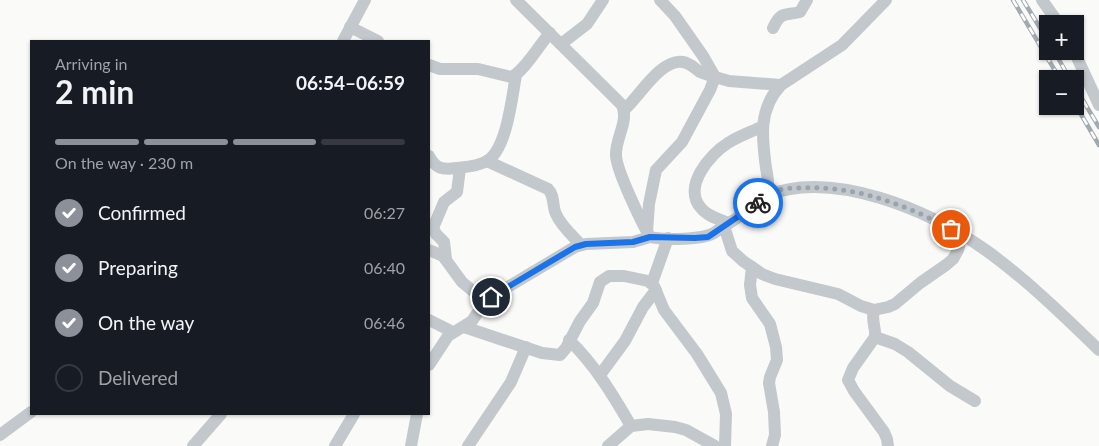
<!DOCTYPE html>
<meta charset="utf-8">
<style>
body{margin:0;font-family:Lato,sans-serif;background:#20242c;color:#f1f3f6;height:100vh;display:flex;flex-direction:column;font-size:19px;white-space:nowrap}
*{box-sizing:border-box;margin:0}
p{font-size:16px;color:#9ea1a6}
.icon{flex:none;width:28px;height:28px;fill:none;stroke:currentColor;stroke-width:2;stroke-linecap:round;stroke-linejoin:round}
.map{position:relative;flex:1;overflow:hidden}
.sheet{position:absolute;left:30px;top:40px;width:400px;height:375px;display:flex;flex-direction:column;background:#171b24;border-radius:0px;box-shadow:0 1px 4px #0004}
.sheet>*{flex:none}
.buttons{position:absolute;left:1039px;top:15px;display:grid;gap:10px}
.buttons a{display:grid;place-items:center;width:45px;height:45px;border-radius:0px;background:#171b24;box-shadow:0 1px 4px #0004;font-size:25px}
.pin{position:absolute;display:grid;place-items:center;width:42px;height:42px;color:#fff;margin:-21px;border:2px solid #fff;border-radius:50%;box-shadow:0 1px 5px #0007}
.courier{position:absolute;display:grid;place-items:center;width:50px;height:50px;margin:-25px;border:4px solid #1a73e8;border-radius:50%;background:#fff;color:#222;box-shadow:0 1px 6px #0007}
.overview em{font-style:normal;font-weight:700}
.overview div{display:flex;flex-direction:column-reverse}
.overview{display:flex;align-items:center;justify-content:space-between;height:85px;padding:0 25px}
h1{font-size:32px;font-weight:700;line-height:38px}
.bar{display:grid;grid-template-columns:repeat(4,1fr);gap:8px 5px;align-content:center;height:60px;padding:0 25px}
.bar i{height:6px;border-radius:4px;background:#363941}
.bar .active{background:#8c9099}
.bar p{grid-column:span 4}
ol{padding:0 25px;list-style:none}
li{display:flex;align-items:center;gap:15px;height:55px}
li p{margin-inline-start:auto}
li .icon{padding:5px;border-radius:50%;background:#8c9099;color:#fff;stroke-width:4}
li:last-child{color:#9ea1a6}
li i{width:28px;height:28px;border:2px solid #363941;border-radius:50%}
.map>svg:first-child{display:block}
</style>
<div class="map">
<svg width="1099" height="446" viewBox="0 0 1099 446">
<rect width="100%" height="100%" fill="#fafaf8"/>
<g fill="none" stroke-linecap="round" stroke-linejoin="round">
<!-- minor -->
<g stroke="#c3c8cc" stroke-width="12">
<path d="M516,0L622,105C629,121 616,137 616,154C615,168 642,223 650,237C664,240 702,240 714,233C725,225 758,206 764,198C770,188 768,178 766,168C762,138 758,109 781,85L842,45L886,0"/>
<polyline points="660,0 675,16 703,56 715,77 729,81 781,85"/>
<polyline points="1042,0 1059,24"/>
<polyline points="350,27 378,41"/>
<path d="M773,28C781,11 784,16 800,12L807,0"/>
<polyline points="343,41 365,0"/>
<polyline points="561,44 587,24 603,0"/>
<polyline points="1074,51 1099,105"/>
<path d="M429,65L440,69H478L511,77C524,72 539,45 550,33"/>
<path d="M624,110C639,97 661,58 683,62C690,63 694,68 700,72C704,74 709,75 715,77L710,90L682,142L656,170L649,204L647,232"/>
<path d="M429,156C436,169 442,170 457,168C466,167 479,166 487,161C507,149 512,97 516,75"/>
<path d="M487,161L548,189C555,196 552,206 556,214C561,226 573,236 581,245"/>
<path d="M765,196C833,168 931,211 987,251C1027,280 1064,316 1099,350"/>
<path d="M728,223C719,219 707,216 701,208C682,187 710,154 728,143C739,136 751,132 763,126"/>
<polyline points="724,226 732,251 743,261 762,274 775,279 838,294 861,306 874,310 888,307 895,304 920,283 946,265 953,259 958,250 962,235"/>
<polyline points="429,250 443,256 462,282 486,302"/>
<polyline points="446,259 444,242 436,234 433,228 444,202 457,192 460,168"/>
<polyline points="752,267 750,285 752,298 770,324 776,347 777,360 770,377 769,383 774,412 775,435 772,446"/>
<polyline points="652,283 668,238"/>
<path d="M874,310C871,322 876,326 875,337L853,368L848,380L854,391L884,432L887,439L888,446"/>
<polyline points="429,320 453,332"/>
<polyline points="464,327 542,353 560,355 566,348 580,321 593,303 600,282 609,276 624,276 648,281 654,286 664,310 697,354 721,393 726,414 725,446"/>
<polyline points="875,337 895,344 908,352 950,386 975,401"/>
<path d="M569,340C595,365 613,395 631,426"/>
<polyline points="429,365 448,336 472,321 482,306 491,297 575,247 586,244 633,242 650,237"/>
<polyline points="600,375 625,341 643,307 656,290"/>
<polyline points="0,435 31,412"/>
<polyline points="193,446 221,414"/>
<polyline points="335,446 354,414"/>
<polyline points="411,446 417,414"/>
<polyline points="468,446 511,382 526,347"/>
<polyline points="608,446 631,426 648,424 675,427 686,430 715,446"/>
</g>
<defs>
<g id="rail">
<polyline points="1013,0 1060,79"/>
<polyline points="1023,0 1048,41"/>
<polyline points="1054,51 1070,79"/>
<polyline points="1075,87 1099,127"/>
<polyline points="1075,104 1099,145"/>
</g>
</defs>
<!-- rail casing -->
<use href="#rail" stroke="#a2aab0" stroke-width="4.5"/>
<!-- rail -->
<use href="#rail" stroke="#fff" stroke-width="2.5" stroke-dasharray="8" stroke-linecap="butt"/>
</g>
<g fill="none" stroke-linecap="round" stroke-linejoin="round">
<!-- done -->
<path stroke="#99a4ac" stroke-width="5" stroke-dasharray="0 9" d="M758,203C761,201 764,197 767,195C776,189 789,188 800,188C854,185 904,204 951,229"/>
<!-- route -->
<polyline stroke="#1a73e8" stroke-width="6" points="491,297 575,247 586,244 633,242 650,237 695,238 708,237 758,203"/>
</g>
</svg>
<div class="buttons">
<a>+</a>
<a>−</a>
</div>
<div class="pin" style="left:951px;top:229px;background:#ea580c"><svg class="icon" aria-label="bag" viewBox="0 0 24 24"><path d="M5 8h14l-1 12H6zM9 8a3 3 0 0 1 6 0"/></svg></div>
<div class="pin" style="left:491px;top:297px;background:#1f2937"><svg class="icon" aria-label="home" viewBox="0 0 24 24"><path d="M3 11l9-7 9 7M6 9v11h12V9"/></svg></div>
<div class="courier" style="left:758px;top:203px"><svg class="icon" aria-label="bike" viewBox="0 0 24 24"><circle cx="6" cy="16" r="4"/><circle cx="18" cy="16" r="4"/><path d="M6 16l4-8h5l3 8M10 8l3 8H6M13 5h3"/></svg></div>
<section class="sheet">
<div class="overview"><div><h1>2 min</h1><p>Arriving in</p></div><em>06:54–06:59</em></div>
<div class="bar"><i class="active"></i><i class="active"></i><i class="active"></i><i></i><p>On the way · 230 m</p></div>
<ol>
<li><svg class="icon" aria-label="check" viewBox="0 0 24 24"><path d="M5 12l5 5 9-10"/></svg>Confirmed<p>06:27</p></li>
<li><svg class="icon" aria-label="check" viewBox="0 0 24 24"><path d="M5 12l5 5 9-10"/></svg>Preparing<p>06:40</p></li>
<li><svg class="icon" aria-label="check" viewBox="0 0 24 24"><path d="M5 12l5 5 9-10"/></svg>On the way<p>06:46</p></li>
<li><i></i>Delivered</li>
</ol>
</section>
</div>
